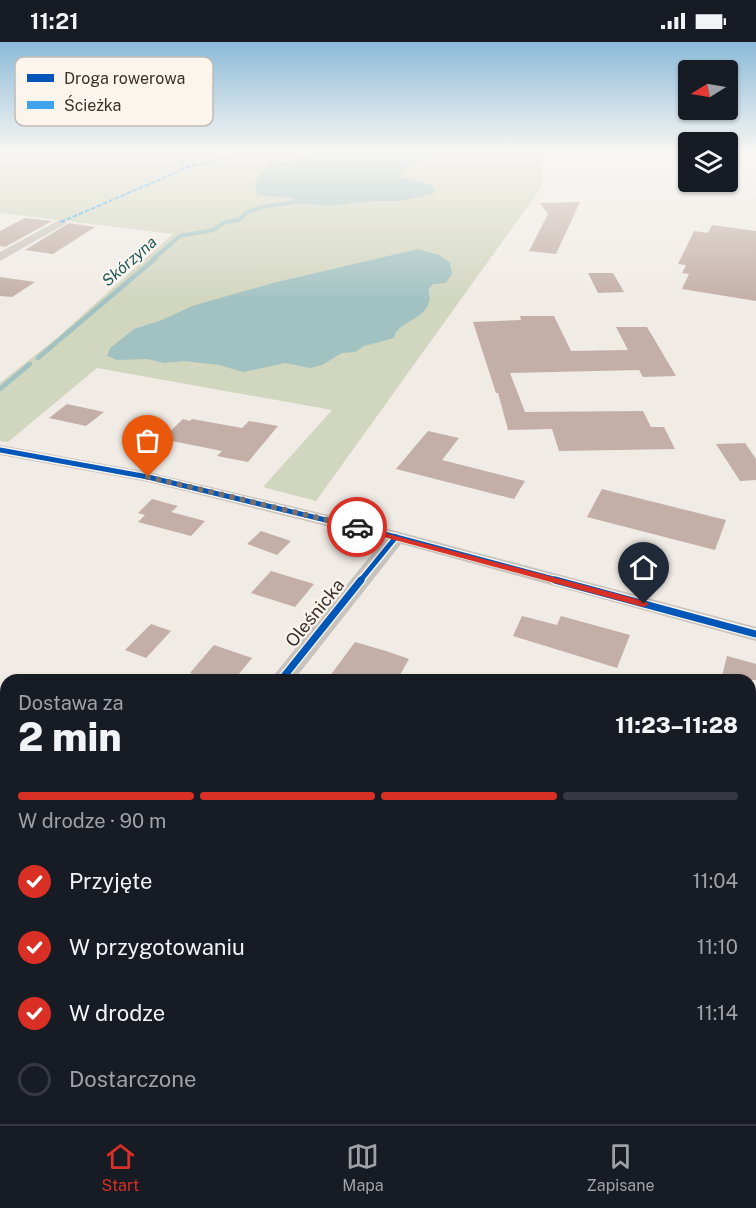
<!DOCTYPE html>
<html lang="pl">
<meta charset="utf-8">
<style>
body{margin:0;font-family:"Public Sans",sans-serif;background:#20242c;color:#f1f3f6;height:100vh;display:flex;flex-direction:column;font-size:22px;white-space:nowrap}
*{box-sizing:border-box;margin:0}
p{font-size:20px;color:#9ea1a6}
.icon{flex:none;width:33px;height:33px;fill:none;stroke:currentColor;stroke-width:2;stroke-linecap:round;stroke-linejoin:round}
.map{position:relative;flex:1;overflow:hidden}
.sheet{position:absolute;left:0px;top:632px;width:756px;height:452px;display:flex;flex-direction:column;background:#171b24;border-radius:18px 18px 0 0;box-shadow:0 2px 4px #0004}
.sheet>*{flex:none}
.needle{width:39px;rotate:259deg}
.fabs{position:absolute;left:678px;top:18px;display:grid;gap:12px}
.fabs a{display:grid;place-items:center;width:60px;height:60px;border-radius:6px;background:#171b24;box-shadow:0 2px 4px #0004;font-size:30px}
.pin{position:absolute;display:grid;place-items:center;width:51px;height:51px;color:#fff;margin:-62px -26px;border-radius:50% 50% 50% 0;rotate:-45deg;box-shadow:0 0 6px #0007}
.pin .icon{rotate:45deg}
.courier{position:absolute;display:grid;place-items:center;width:60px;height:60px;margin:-30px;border:4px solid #d93025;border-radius:50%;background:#fff;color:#222;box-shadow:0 2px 8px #0007}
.head em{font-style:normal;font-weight:800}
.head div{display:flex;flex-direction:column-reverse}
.head{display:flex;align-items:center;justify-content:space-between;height:102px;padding:0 18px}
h1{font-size:39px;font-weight:800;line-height:45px}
.bar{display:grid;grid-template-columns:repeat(4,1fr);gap:9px 6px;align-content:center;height:72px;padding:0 18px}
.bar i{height:8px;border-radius:4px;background:#363941}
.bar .selected{background:#d93025}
.bar p{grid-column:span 4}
ol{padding:0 18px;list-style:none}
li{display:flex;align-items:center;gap:18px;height:66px}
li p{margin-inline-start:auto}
li .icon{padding:6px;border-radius:50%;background:#d93025;color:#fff;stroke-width:4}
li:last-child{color:#9ea1a6}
li i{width:33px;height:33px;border:3px solid #363941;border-radius:50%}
.status{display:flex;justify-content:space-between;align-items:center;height:42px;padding:0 30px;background:#171b24;direction:ltr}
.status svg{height:16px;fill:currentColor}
.tabs{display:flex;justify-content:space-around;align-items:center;height:84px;border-top:2px solid #363941;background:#171b24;font-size:16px;color:#9ea1a6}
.tabs a{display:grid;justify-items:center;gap:3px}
.tabs .selected{color:#d93025}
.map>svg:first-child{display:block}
</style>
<div class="status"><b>11:21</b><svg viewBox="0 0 49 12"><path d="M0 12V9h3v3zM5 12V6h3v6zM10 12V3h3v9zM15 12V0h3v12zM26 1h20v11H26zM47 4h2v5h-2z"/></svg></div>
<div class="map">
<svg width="756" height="1082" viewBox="0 0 756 1082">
<rect width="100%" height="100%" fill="#f0ebe5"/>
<!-- green -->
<polygon fill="#d1d6bf" points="0,108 541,108 543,143 316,459 263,445 332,368 97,326 8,400 0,399 0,341 57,296 173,192 0,171"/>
<!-- water -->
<g fill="#a1c2c1">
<path d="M304,108H454L446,109L450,112C433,119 404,119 399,135L431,143L436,149L432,152L401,159H374L327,164L294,160L295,157L291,156L258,153L255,140C277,108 279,127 306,113Z"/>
<path d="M418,207L439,213L450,221L452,232L446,241L433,242L429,247C428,252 431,255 429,260C424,279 397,279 394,296L364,304L355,310L342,311L322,323L310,326L285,321L243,330L219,323L184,319L164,321L148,317L117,318L107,314L110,306L134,287L162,278L192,264L273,241Z"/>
</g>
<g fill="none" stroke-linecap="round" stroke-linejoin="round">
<!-- stream-far1 -->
<g stroke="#a1c2c1" stroke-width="4">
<polyline points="0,111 10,108"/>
<polyline points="153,217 180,194 213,188 226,180 239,178 246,171 261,165 303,159"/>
</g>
<!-- stream -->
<g stroke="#a1c2c1" stroke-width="4.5">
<polyline points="38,316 156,216"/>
<polyline points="0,347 30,322"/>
</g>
</g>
<!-- building -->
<g fill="#c3afa7">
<polygon points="580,160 556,212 529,209 548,172 540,161"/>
<polygon points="25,176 52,179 5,205 0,204 0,189"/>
<polygon points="69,181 95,185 53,212 25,208"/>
<polygon points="712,183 756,189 756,259 682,247 689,232 682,231 686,223 678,222 694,189 708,191"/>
<polygon points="588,231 613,231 624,250 598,251"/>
<polygon points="0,235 35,240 12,255 0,254"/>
<polygon points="520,274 554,274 571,309 628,308 616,285 647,285 676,334 643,335 639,328 510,331 525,370 643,369 651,385 664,385 675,407 559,409 552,387 508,388 498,351 496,351 473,280 521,278"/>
<polygon points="67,362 104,370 86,384 49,376"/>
<polygon points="183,377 190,379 192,377 242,386 249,379 278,384 248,420 217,414 222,409 162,397"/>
<polygon points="428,389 459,396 442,418 525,439 514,457 396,427"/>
<polygon points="745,401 756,417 756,438 740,439 716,402"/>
<polygon points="602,447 726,478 715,508 587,475"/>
<polygon points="152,457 178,464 171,470 205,479 191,494 138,480 145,473 138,471"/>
<polygon points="261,489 291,499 277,513 247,502"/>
<polygon points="271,529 314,542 295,565 251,551"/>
<polygon points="522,574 557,583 561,574 630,593 617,626 513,594"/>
<polygon points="151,582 171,589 146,616 125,608"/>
<polygon points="355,600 386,609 409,617 397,638 327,638"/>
<polygon points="214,603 252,616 234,638 210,638 190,631"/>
<polygon points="727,614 756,622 756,638 735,638 722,634"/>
</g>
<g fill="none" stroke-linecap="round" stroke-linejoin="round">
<!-- street -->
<g fill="#c9c3be" fill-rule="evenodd">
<polygon points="61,177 67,180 65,182 0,219 0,210"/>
<polygon points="0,403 148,430 396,489 756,585 756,599 401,502 294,638 270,638 383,498 148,440 0,413"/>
<polygon points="756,847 756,898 750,901 750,849"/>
<polygon points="6,974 6,1019 0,1022 0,976"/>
<polygon points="151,1077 192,1077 194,1082 153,1082"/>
<polygon points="685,1077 721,1077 719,1082 683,1082"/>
</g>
<!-- quiet -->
<g stroke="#3fa3eb" stroke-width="2" stroke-dasharray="4.5 2" stroke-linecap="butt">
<polyline points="181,128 185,108"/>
<polyline points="61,180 191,124 260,108"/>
</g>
<defs>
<g id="cycleway-far1">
<polyline points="0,408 148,435 396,495 561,539"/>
<polyline points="360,539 396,495"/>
</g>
<g id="cycleway">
<polyline points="555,538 756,592"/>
<polyline points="281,638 361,538"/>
</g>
</defs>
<!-- cycleway-far1 casing -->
<use href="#cycleway-far1" stroke="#fbf5ee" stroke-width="8"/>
<!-- cycleway casing -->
<use href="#cycleway" stroke="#fbf5ee" stroke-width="10"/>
<!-- cycleway-far1 -->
<use href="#cycleway-far1" stroke="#0057b8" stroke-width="5"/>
<!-- cycleway -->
<use href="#cycleway" stroke="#0057b8" stroke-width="7"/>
</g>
<!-- sky -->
<linearGradient id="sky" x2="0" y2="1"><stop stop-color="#8bbad8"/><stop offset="0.42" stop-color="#f8f6f3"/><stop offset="1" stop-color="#f8f6f3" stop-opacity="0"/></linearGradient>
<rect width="756" height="260" fill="url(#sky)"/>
<!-- route -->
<polygon fill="#d93025" points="354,483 644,559 649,562 644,565 354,487"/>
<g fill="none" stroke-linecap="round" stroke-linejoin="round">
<!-- done -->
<polyline stroke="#7a716c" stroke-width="6" stroke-dasharray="0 10.8" points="148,435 357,485"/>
</g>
<g text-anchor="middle" stroke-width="4.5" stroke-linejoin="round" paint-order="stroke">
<!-- far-water labels -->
<g font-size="16" font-style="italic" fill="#1f5a5e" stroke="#fbf5ee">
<text transform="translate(129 219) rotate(-41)" y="6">Skórzyna</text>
</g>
<!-- street labels -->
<g font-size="18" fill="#3b302b" stroke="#fbf5ee">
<text transform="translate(315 571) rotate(-51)" y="6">Oleśnicka</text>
</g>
</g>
<!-- legend -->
<rect x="15" y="15" width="198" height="69" rx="9" fill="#fbf5ee" stroke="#c1bab4" stroke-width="1.5"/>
<rect x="27" y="32" width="27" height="8" fill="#0057b8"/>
<rect x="27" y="59" width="27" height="8" fill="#3fa3eb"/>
<g font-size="16" fill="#3b302b">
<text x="64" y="42">Droga rowerowa</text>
<text x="64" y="69">Ścieżka</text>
</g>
</svg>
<div class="fabs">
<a><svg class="needle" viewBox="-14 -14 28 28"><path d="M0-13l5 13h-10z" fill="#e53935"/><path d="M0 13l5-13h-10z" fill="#9ea1a6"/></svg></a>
<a><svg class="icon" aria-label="layers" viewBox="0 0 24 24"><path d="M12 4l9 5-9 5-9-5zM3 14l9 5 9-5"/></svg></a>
</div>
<div class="pin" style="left:148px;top:435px;background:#ea580c"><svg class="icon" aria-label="bag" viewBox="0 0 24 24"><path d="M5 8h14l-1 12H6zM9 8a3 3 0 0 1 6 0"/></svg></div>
<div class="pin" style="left:644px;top:562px;background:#1f2937"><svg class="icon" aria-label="home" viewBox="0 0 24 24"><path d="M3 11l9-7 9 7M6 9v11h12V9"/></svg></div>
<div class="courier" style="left:357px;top:485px"><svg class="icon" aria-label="car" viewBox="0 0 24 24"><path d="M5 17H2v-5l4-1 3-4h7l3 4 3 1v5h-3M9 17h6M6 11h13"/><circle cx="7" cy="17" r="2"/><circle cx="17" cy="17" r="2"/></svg></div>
<section class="sheet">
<div class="head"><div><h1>2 min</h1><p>Dostawa za</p></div><em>11:23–11:28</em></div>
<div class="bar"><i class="selected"></i><i class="selected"></i><i class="selected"></i><i></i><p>W drodze · 90 m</p></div>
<ol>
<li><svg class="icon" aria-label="check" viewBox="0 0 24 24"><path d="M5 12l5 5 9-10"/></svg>Przyjęte<p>11:04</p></li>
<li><svg class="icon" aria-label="check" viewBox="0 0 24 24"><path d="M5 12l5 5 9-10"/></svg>W przygotowaniu<p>11:10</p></li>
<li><svg class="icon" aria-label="check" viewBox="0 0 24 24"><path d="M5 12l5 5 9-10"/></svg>W drodze<p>11:14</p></li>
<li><i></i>Dostarczone</li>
</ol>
</section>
</div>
<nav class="tabs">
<a class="selected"><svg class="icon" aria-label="home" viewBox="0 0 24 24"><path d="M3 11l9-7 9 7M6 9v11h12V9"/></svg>Start</a>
<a><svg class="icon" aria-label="map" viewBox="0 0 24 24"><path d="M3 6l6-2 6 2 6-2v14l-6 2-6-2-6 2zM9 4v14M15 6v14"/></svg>Mapa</a>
<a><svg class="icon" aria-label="saved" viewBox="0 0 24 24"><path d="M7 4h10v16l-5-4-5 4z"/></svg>Zapisane</a>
</nav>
